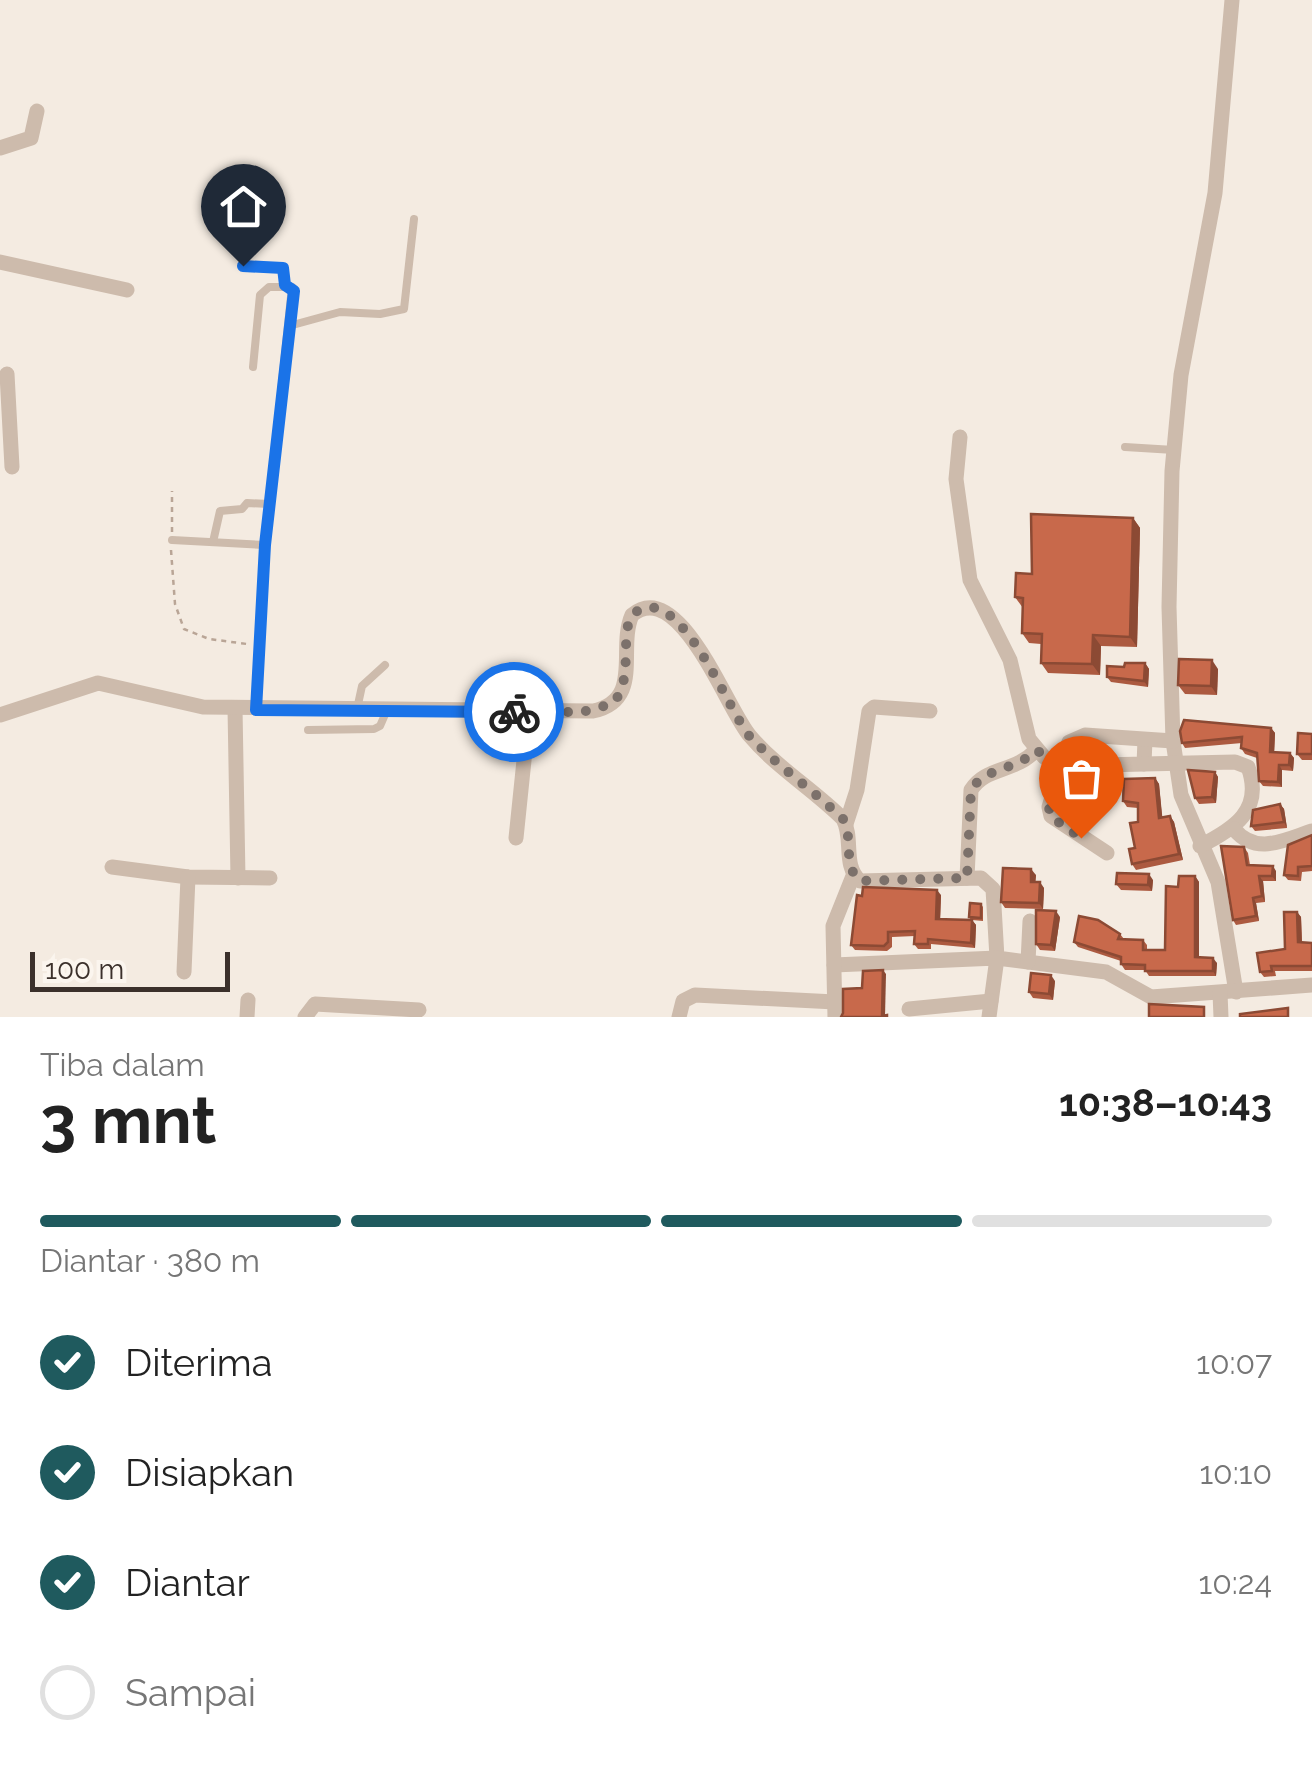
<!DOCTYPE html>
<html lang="id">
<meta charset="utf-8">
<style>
body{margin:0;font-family:Raleway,sans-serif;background:#f6f6f6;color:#222;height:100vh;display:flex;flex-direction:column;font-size:38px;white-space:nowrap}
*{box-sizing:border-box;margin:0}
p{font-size:32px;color:#767676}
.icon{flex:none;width:55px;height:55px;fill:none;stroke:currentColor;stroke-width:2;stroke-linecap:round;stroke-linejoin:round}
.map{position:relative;height:1017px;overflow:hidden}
.panel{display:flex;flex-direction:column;background:#fff;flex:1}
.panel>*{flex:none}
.scale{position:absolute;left:30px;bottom:25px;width:200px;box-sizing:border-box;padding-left:10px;border:5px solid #3b302b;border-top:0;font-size:28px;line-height:35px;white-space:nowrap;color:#3b302b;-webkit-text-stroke:8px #fbf5ee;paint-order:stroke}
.pin{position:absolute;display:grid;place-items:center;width:85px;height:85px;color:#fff;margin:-102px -42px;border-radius:50% 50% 50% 0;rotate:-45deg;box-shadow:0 0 10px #0007}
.pin .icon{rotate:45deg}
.courier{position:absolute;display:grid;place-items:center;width:100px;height:100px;margin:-50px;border:8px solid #1a73e8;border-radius:50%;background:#fff;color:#222;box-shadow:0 2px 12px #0007}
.overview em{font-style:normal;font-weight:700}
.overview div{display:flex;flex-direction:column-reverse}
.overview{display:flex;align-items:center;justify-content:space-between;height:170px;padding:0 40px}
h1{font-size:65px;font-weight:700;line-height:75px}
.bar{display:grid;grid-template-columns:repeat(4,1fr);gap:15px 10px;align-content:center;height:120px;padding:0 40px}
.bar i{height:12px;border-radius:8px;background:#e0e0e0}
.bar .on{background:#1f5a5e}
.bar p{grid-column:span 4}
ol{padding:0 40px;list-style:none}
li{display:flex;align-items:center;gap:30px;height:110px}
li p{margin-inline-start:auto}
li .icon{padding:10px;border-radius:50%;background:#1f5a5e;color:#fff;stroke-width:4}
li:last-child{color:#767676}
li i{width:55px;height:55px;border:5px solid #e0e0e0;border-radius:50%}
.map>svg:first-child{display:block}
</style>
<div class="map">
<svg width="1312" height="1017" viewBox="0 0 1312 1017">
<rect width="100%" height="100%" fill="#f4ebe1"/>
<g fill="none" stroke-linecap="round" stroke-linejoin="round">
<!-- path -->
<g stroke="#b9a596" stroke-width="2.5" stroke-dasharray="5 5" stroke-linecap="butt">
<polyline points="172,532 172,491"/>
<polyline points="171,550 175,604 184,629 209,639 247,644"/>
</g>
<!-- lane -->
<g stroke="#cdbbac" stroke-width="8">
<polyline points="243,265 283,267 285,285"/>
<polyline points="289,326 340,312 380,314 404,309 414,219"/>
<polyline points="253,367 260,295 269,287 292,287 265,545 256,706"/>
<polyline points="1125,447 1174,450"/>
<polyline points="172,540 265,545"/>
<polyline points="213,542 220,511 242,509 247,503 269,504"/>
<polyline points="357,709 362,686 385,665"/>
<polyline points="308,730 374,729 380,726 387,710"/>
</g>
<!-- street -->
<g stroke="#cdbbac" stroke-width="15">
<polyline points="1232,0 1215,193 1181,375 1172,471 1169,607 1173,741 1181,795 1218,882 1236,992"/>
<polyline points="0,148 31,138 37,111"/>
<polyline points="0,262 127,290"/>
<polyline points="7,374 12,467"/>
<polyline points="960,437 956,479 970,580 1010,660 1029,739 1044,757 1062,766 1144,764 1145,740"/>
<polyline points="235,708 238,878"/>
<path d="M0,715L98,683L203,707L593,711C644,700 617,649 632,615C680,576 728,712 750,736C776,767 814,790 843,819C854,839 842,865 860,881L981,878L993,889L997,958L1106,972L1151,997L1312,985"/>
<path d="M1144,764L1235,762L1248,767C1264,810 1234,829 1200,846"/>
<polyline points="846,824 857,790 869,711 874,707 930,711"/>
<path d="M1234,829C1256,856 1284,840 1312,831"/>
<polyline points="516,838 529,712"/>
<polyline points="1107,853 1051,816 1049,807 1069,742 1085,735 1173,741"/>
<polyline points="112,867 188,877 270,878"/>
<path d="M967,878L971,790C986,766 1015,773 1036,750"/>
<polyline points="1028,962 1030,921"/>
<polyline points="834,965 997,958 989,1017"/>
<polyline points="184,972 188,877"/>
<polyline points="1220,993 1221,1017"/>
<polyline points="909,1009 991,1001"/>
<polyline points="247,1017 248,1000"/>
<polyline points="305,1017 315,1004 419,1010"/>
<polyline points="679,1017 683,1001 695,995 835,1002"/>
<polyline points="835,1017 833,926 853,876"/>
</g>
</g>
<!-- wall -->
<g fill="#ac5a40">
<polygon points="1133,518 1140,528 1137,647 1101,646 1100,675 1048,673 1041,663 1041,644 1029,643 1022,633 1023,608 1015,597 1032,574"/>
<polygon points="1145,663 1149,669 1148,687 1111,682 1107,677 1124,667"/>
<polygon points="1218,669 1217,695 1185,694 1178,685"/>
<polygon points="1271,728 1275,733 1274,752 1290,753 1294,758 1293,771 1282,770 1282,787 1263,786 1259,781 1257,758 1245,754 1241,748 1242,743 1185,748 1182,743"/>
<polygon points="1312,734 1312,760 1302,760 1297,754"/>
<polygon points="1215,772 1218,777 1216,803 1199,804 1195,798"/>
<polygon points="1155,778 1159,784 1162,817 1170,816 1174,822 1183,860 1136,870 1132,864 1135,848 1138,808 1127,807 1123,801"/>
<polygon points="1280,804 1284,809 1287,828 1255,831 1251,826"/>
<polygon points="1312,835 1312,871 1302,872 1301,881 1288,880 1284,875"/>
<polygon points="1244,847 1248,853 1250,865 1276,871 1276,881 1263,881 1265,902 1256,903 1259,921 1236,925 1233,920"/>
<polygon points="1036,875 1035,882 1044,888 1043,909 1005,908 1001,902"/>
<polygon points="1195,876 1199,882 1199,957 1217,963 1216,976 1149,976 1145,970 1125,970 1121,964 1121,961 1078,947 1074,942 1120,934 1124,939 1143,940 1147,945 1147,950 1165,950 1178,887"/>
<polygon points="1153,880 1152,891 1121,890 1116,884"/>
<polygon points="941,895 940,919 971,920 969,917 981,904 983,907 983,921 972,920 976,925 975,948 931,944 931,949 918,949 914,944 915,936 892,937 892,947 887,951 855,950 851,945"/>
<polygon points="1297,912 1301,917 1302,942 1312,943 1312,971 1275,971 1276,976 1264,977 1260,972 1285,949"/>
<polygon points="1060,917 1055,951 1040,950 1036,944"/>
<polygon points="1055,981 1053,1000 1033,998 1029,992"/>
</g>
<!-- shaded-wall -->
<g fill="#8c4a34">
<polygon points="1133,518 1140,528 1137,647 1130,637"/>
<polygon points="1093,635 1101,646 1100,675 1092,664"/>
<polygon points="1212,660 1218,669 1217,695 1211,686"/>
<polygon points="1145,663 1149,669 1148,687 1144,681"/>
<polygon points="1271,728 1275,733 1274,758 1270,752"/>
<polygon points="1290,753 1294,758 1293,771 1289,765"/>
<polygon points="1279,765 1282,770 1282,787 1278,782"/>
<polygon points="1215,772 1218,777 1216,803 1212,797"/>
<polygon points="1155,778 1159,784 1163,824 1159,818"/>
<polygon points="1280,804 1284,809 1287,828 1284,822"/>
<polygon points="1170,816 1174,822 1183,860 1179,854"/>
<polygon points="1273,866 1276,871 1276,881 1272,876"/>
<polygon points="1031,869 1036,875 1035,888 1031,882"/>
<polygon points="1149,874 1153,880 1152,891 1148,885"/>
<polygon points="1195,876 1199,882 1199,963 1195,957"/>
<polygon points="1259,876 1263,881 1265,902 1262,896"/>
<polygon points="1040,882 1044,888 1043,909 1039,903"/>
<polygon points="937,890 941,895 940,924 936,919"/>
<polygon points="1253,898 1256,903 1259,921 1256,916"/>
<polygon points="1056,911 1060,917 1055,951 1051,945"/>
<polygon points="1297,912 1301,917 1302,947 1298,942"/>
<polygon points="972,920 976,925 975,948 971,943"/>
<polygon points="1213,958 1217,963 1216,976 1213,971"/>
<polygon points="883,970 886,974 885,1017 882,1016"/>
<polygon points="1051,975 1055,981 1053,1000 1049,994"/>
</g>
<!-- building -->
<g fill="#c8694b" stroke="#8c4a34" stroke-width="2.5">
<polygon points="1031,514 1133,518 1130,637 1093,635 1092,664 1041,663 1042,634 1022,633 1023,598 1015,597 1016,573 1032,574"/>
<polygon points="1179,659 1212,660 1211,686 1178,685"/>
<polygon points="1125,663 1145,663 1144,681 1107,677 1107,666 1124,667"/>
<polygon points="1184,720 1271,728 1270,752 1290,753 1289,765 1279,765 1278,782 1259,781 1257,753 1241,748 1242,737 1182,743 1180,731"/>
<polygon points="1298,733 1312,734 1312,754 1297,754"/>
<polygon points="1188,770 1215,772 1212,797 1195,798"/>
<polygon points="1155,778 1159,818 1170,816 1179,854 1132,864 1129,849 1135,848 1130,823 1138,822 1138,803 1123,801 1124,779"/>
<polygon points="1280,804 1284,822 1251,826 1253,810"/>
<polygon points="1312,835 1312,866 1298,867 1298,876 1284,875 1288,845"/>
<polygon points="1221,846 1244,847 1247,865 1273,866 1272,876 1259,876 1262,896 1253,898 1256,916 1233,920"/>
<polygon points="1003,868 1031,869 1031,882 1040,882 1039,903 1001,902"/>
<polygon points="1117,873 1149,874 1148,885 1116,884"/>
<polygon points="1179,876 1195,876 1195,957 1213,958 1213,971 1145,971 1145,965 1121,964 1121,957 1074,942 1079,916 1098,920 1120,934 1118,939 1143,940 1143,950 1165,950 1166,886 1178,887"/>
<polygon points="863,887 937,890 936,919 972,920 971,943 928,939 928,944 914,944 915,931 888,932 888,942 884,946 851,945 857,895 862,896"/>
<polygon points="970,903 981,904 981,918 969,917"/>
<polygon points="1036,910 1056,911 1051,945 1036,944"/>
<polygon points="1284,912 1297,912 1298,942 1312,943 1312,966 1271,966 1272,971 1260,972 1257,953 1285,949"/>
<polygon points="883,970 882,1016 887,1015 887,1017 841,1017 843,1013 843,989 862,988 863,971"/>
<polygon points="1031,973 1051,975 1049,994 1029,992"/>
<polygon points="1149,1004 1204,1007 1204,1017 1149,1017"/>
<polygon points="1288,1008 1288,1017 1240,1017 1240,1014"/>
</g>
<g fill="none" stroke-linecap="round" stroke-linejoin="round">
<!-- done -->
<path stroke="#7c716b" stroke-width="10" stroke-dasharray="0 18" d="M514,712H582L612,704C637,679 616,626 636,612C681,581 730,716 751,738C779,767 814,791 843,819C854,839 842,866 860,881L967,878L971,790C986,766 1017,771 1036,750L1062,766L1049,807L1050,816L1081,838"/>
<!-- route -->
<polyline stroke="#1a73e8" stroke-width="12" points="243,266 283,268 285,285 294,291 265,545 256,710 514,712"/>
</g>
</svg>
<div class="scale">100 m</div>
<div class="pin" style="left:1081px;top:838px;background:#ea580c"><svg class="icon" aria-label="bag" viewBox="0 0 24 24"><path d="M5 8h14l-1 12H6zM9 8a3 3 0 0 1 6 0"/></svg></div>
<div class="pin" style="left:243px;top:266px;background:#1f2937"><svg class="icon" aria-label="home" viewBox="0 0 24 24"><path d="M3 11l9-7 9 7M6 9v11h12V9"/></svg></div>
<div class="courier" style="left:514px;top:712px"><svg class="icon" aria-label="bike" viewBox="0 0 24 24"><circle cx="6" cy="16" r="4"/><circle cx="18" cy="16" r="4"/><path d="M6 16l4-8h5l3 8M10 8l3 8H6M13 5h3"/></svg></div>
</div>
<section class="panel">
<div class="overview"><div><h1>3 mnt</h1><p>Tiba dalam</p></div><em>10:38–10:43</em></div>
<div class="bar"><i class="on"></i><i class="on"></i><i class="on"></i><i></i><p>Diantar · 380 m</p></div>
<ol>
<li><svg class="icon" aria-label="check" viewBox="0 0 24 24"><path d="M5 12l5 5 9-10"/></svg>Diterima<p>10:07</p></li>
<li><svg class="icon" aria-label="check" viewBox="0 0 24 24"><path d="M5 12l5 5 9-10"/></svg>Disiapkan<p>10:10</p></li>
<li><svg class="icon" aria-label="check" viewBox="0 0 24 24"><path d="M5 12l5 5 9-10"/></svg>Diantar<p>10:24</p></li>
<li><i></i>Sampai</li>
</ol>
</section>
